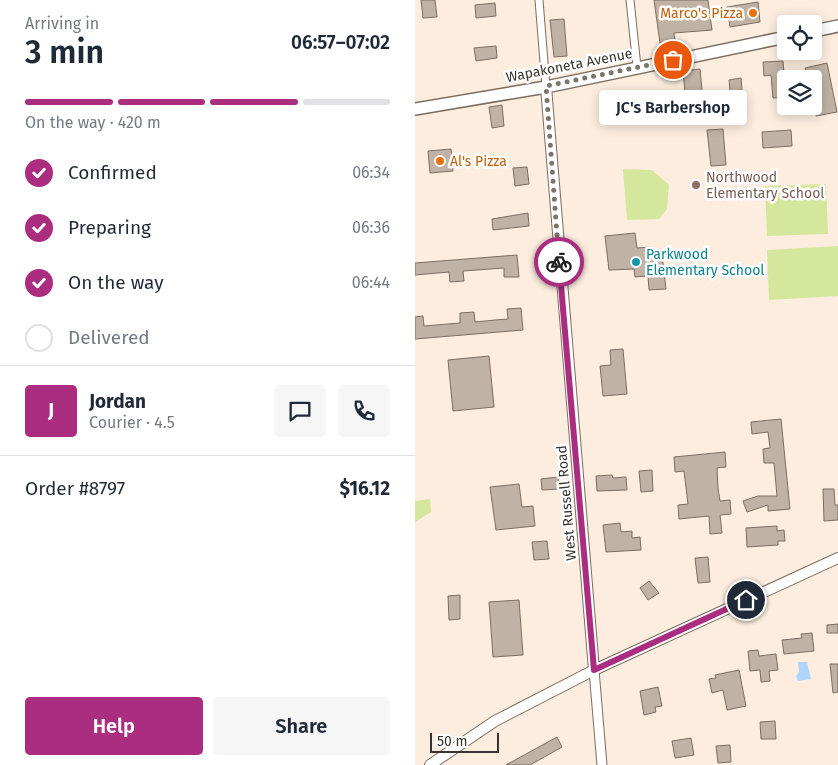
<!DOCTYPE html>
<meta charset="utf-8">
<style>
body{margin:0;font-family:"Fira Sans",sans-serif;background:#f6f6f7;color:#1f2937;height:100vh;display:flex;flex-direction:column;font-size:19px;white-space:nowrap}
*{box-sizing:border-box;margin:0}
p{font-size:16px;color:#747a83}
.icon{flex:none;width:28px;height:28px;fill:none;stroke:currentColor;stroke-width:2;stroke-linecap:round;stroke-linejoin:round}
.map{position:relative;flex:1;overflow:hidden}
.drawer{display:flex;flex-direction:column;background:#fff;width:415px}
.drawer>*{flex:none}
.fabs{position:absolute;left:362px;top:15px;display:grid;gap:10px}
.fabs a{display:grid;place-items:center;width:45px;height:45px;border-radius:5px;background:#fff;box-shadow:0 2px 12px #0003;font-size:25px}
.scale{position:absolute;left:15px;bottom:12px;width:69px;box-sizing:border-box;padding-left:5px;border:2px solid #38332d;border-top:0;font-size:14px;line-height:18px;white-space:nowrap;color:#38332d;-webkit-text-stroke:4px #fff;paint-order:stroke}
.pin{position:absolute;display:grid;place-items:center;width:42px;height:42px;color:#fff;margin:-21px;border:2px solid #fff;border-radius:50%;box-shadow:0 1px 5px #0007}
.courier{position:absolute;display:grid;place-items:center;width:50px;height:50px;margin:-25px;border:4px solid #aa2d7f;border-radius:50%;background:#fff;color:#222;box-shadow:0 1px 6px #0007}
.bubble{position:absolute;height:35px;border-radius:5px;background:#fff;box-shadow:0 2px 12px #0003;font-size:16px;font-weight:600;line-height:35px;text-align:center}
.headline em{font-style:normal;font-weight:600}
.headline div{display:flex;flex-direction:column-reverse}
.headline{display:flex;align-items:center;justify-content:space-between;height:85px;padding:0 25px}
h1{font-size:32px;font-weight:600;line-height:38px}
.bar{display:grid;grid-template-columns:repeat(4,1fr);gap:8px 5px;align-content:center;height:60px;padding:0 25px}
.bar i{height:6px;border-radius:4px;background:#e0e1e3}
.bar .current{background:#aa2d7f}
.bar p{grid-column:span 4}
.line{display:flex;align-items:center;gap:12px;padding:0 25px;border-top:1px solid #e0e1e3}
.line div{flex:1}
.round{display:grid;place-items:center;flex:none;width:52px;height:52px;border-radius:5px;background:#f6f6f7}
ol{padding:0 25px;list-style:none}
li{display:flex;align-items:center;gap:15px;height:55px}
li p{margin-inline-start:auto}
li .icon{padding:5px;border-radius:50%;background:#aa2d7f;color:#fff;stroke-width:4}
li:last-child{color:#747a83}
li i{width:28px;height:28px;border:2px solid #e0e1e3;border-radius:50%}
.action{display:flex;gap:10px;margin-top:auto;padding:10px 25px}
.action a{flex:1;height:58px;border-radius:5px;background:#aa2d7f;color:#fff;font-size:20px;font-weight:600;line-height:58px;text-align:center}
.action a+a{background:#f6f6f7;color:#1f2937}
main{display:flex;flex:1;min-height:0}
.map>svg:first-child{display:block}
</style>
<main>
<section class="drawer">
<div class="headline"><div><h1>3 min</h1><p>Arriving in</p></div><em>06:57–07:02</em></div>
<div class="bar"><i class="current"></i><i class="current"></i><i class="current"></i><i></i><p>On the way · 420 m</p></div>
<ol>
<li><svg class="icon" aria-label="check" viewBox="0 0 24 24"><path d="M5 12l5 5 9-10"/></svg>Confirmed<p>06:34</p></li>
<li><svg class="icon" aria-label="check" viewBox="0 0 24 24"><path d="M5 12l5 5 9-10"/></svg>Preparing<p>06:36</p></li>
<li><svg class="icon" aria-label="check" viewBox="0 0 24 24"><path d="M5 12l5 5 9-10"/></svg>On the way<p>06:44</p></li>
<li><i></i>Delivered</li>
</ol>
<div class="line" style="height:90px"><b class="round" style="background:#aa2d7f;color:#fff">J</b><div><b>Jordan</b><p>Courier · 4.5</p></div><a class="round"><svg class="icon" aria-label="chat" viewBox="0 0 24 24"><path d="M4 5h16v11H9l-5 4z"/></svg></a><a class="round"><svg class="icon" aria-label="phone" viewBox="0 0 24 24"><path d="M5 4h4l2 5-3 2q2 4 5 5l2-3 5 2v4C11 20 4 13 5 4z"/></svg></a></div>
<div class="line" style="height:65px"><div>Order #8797</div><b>$16.12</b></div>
<div class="action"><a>Help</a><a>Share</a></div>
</section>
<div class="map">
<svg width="423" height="765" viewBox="0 0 423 765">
<rect width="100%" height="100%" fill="#fceddf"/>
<!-- green -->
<g fill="#d5e79c">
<polygon points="208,169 237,170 254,185 252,209 244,219 212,220"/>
<polygon points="411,184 413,234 352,236 350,186"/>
<polygon points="423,246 423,296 354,300 352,250"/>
<polygon points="15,499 16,512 0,522 0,501"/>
</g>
<!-- water -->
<polygon fill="#b0d4fc" points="383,662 392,662 396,679 383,681 381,676 384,672"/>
<!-- building -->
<g fill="#c0b2a4" stroke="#7b6e62">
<polygon points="6,0 20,0 22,17 8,18"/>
<polygon points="239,0 293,0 297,30 259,33 260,41 245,43"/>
<polygon points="343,2 345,22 315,27 312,7"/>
<polygon points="80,3 81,16 61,18 60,5"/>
<polygon points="149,19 152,56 139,57 135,20"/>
<polygon points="81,46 82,58 61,61 59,48"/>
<polygon points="368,61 371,97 358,98 356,75 349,76 348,62"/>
<polygon points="412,63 422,112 401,116 399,79 393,79 390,68"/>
<polygon points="285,69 290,121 273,123 268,71"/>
<polygon points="326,78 327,90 315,91 314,80"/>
<polygon points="87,105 89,126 77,128 74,107"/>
<polygon points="308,129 311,165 296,166 292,130"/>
<polygon points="376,130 377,146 348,148 347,132"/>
<polygon points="36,149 38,171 15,173 13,151"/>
<polygon points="112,167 114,184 100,186 98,168"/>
<polygon points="113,213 114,226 78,230 77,219"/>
<polygon points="220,233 222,248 235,247 236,255 247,254 251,289 234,290 233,276 220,277 219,269 194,270 190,236"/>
<polygon points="102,255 104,277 89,277 89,268 48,271 49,281 35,282 34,272 0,275 0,263"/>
<polygon points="106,308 108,330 0,339 0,317 8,316 9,326 45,323 45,313 59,312 60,322 80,320 93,319 92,309"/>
<polygon points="208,349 212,394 188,396 185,366 196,365 195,350"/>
<polygon points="74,356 79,407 38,411 33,360"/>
<polygon points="366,419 375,509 353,511 353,505 332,512 328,501 343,496 362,496 359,463 349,463 348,449 355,448 353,432 337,434 336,422"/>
<polygon points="310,452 311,467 302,468 303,488 305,501 315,500 316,514 305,515 307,533 295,534 294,516 264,519 263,505 273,504 269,471 260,472 259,457"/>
<polygon points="237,470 238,491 226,492 224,471"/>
<polygon points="197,475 198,478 211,477 212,490 182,491 181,476"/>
<polygon points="143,477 144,489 127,490 126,479"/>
<polygon points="104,484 107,507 118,506 120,526 81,530 75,487"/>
<polygon points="408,489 419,489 420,505 423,505 423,520 409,521"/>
<polygon points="205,523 206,532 217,531 217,538 225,537 226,550 191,552 188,525"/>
<polygon points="362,526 362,531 369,530 370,541 363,541 363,545 332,547 331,528"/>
<polygon points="132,541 134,559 119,560 117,542"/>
<polygon points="293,557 295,582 283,583 280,558"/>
<polygon points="234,581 244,593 233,600 225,588"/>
<polygon points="45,595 45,619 34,620 33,596"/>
<polygon points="104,600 108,655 78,657 74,602"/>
<polygon points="423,624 423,633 412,633 412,625"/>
<polygon points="397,633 399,651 369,654 367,640 387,638 386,634"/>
<polygon points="343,650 344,656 361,654 363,670 354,671 355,681 346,682 345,670 335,671 333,651"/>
<polygon points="415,664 423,664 423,692 418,693"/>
<polygon points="324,670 331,706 312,710 308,690 297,693 294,679 301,678 300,675"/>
<polygon points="243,687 247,706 240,707 241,712 229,715 225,691"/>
<polygon points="360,721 361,739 346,739 345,722"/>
<polygon points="142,737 147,747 115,765 91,765"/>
<polygon points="276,738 279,755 260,758 257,741"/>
<polygon points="315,745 316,762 303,763 301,746"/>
</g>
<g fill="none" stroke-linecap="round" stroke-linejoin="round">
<defs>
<g id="minor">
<polyline points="124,0 131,87"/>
<polyline points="215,0 222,67"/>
</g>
<polyline id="tertiary" points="179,670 187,765"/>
<g id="secondary">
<polyline points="131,87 179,670"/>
<polyline points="15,765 80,721 179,670 423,558"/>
</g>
<g id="primary">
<polyline points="399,31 423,26"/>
<polyline points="0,109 131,87 371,37"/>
</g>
</defs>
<!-- minor casing -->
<use href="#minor" stroke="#7b6e61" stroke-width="9"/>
<!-- tertiary casing -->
<use href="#tertiary" stroke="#7b6e61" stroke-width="11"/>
<!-- secondary casing -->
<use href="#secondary" stroke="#7b6e61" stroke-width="12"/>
<!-- primary casing -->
<use href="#primary" stroke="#7b6e61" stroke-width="14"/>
<!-- minor -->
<use href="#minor" stroke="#fff" stroke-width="7"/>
<!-- tertiary -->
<use href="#tertiary" stroke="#fff" stroke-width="9"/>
<!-- secondary -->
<use href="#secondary" stroke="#fff" stroke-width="10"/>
<!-- primary -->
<use href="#primary" stroke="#fff" stroke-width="11"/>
</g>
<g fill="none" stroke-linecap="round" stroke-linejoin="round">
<!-- done -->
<polyline stroke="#7d746b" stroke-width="5" stroke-dasharray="0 9" points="144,262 131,86 258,60"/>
<!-- route -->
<polyline stroke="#aa2d7f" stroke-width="6" points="144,262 179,670 331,600"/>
</g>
<!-- markers -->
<g fill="#e8710a" stroke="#fff" stroke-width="2">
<circle cx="338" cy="13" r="5"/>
<circle cx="25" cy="161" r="5"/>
</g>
<circle fill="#8d6e63" stroke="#fff" stroke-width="2" cx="281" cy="185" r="5"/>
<circle fill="#0f9aa8" stroke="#fff" stroke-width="2" cx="221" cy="262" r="5"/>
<g text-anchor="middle" stroke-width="5" stroke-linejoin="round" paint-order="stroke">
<!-- food labels -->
<g font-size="14" fill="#c56008" stroke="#fff" text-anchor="end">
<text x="328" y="18">Marco's Pizza</text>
<text x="35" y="166" text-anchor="start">Al's Pizza</text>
</g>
<!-- street labels -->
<g font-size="14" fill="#38332d" stroke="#fff">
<text transform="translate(154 65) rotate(-11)" y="5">Wapakoneta Avenue</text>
<text transform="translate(151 503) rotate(-95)" y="5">West Russell Road</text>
</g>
<!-- education labels -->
<g font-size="14" fill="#785e54" stroke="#fff" text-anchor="start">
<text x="291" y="182">Northwood<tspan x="291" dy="16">Elementary School</tspan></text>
</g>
<!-- culture labels -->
<g font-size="14" fill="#0d838f" stroke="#fff" text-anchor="start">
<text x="231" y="259">Parkwood<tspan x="231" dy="16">Elementary School</tspan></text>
</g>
</g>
</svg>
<div class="fabs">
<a><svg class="icon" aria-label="locate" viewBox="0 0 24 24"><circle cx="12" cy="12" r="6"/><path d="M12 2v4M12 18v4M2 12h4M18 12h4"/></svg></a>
<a><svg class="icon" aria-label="layers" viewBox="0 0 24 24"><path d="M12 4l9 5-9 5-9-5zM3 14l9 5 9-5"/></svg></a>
</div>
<div class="scale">50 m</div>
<div class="pin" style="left:258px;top:60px;background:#ea580c"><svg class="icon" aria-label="bag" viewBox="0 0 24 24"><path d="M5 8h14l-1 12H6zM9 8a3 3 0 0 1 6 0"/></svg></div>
<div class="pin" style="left:331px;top:600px;background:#1f2937"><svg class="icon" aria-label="home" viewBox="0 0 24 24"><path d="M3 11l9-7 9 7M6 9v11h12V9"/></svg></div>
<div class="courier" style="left:144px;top:262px"><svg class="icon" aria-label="bike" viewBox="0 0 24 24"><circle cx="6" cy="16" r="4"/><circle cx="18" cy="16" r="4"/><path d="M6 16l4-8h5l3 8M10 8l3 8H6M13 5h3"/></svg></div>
<div class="bubble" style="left:184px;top:90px;width:148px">JC's Barbershop</div>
</div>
</main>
